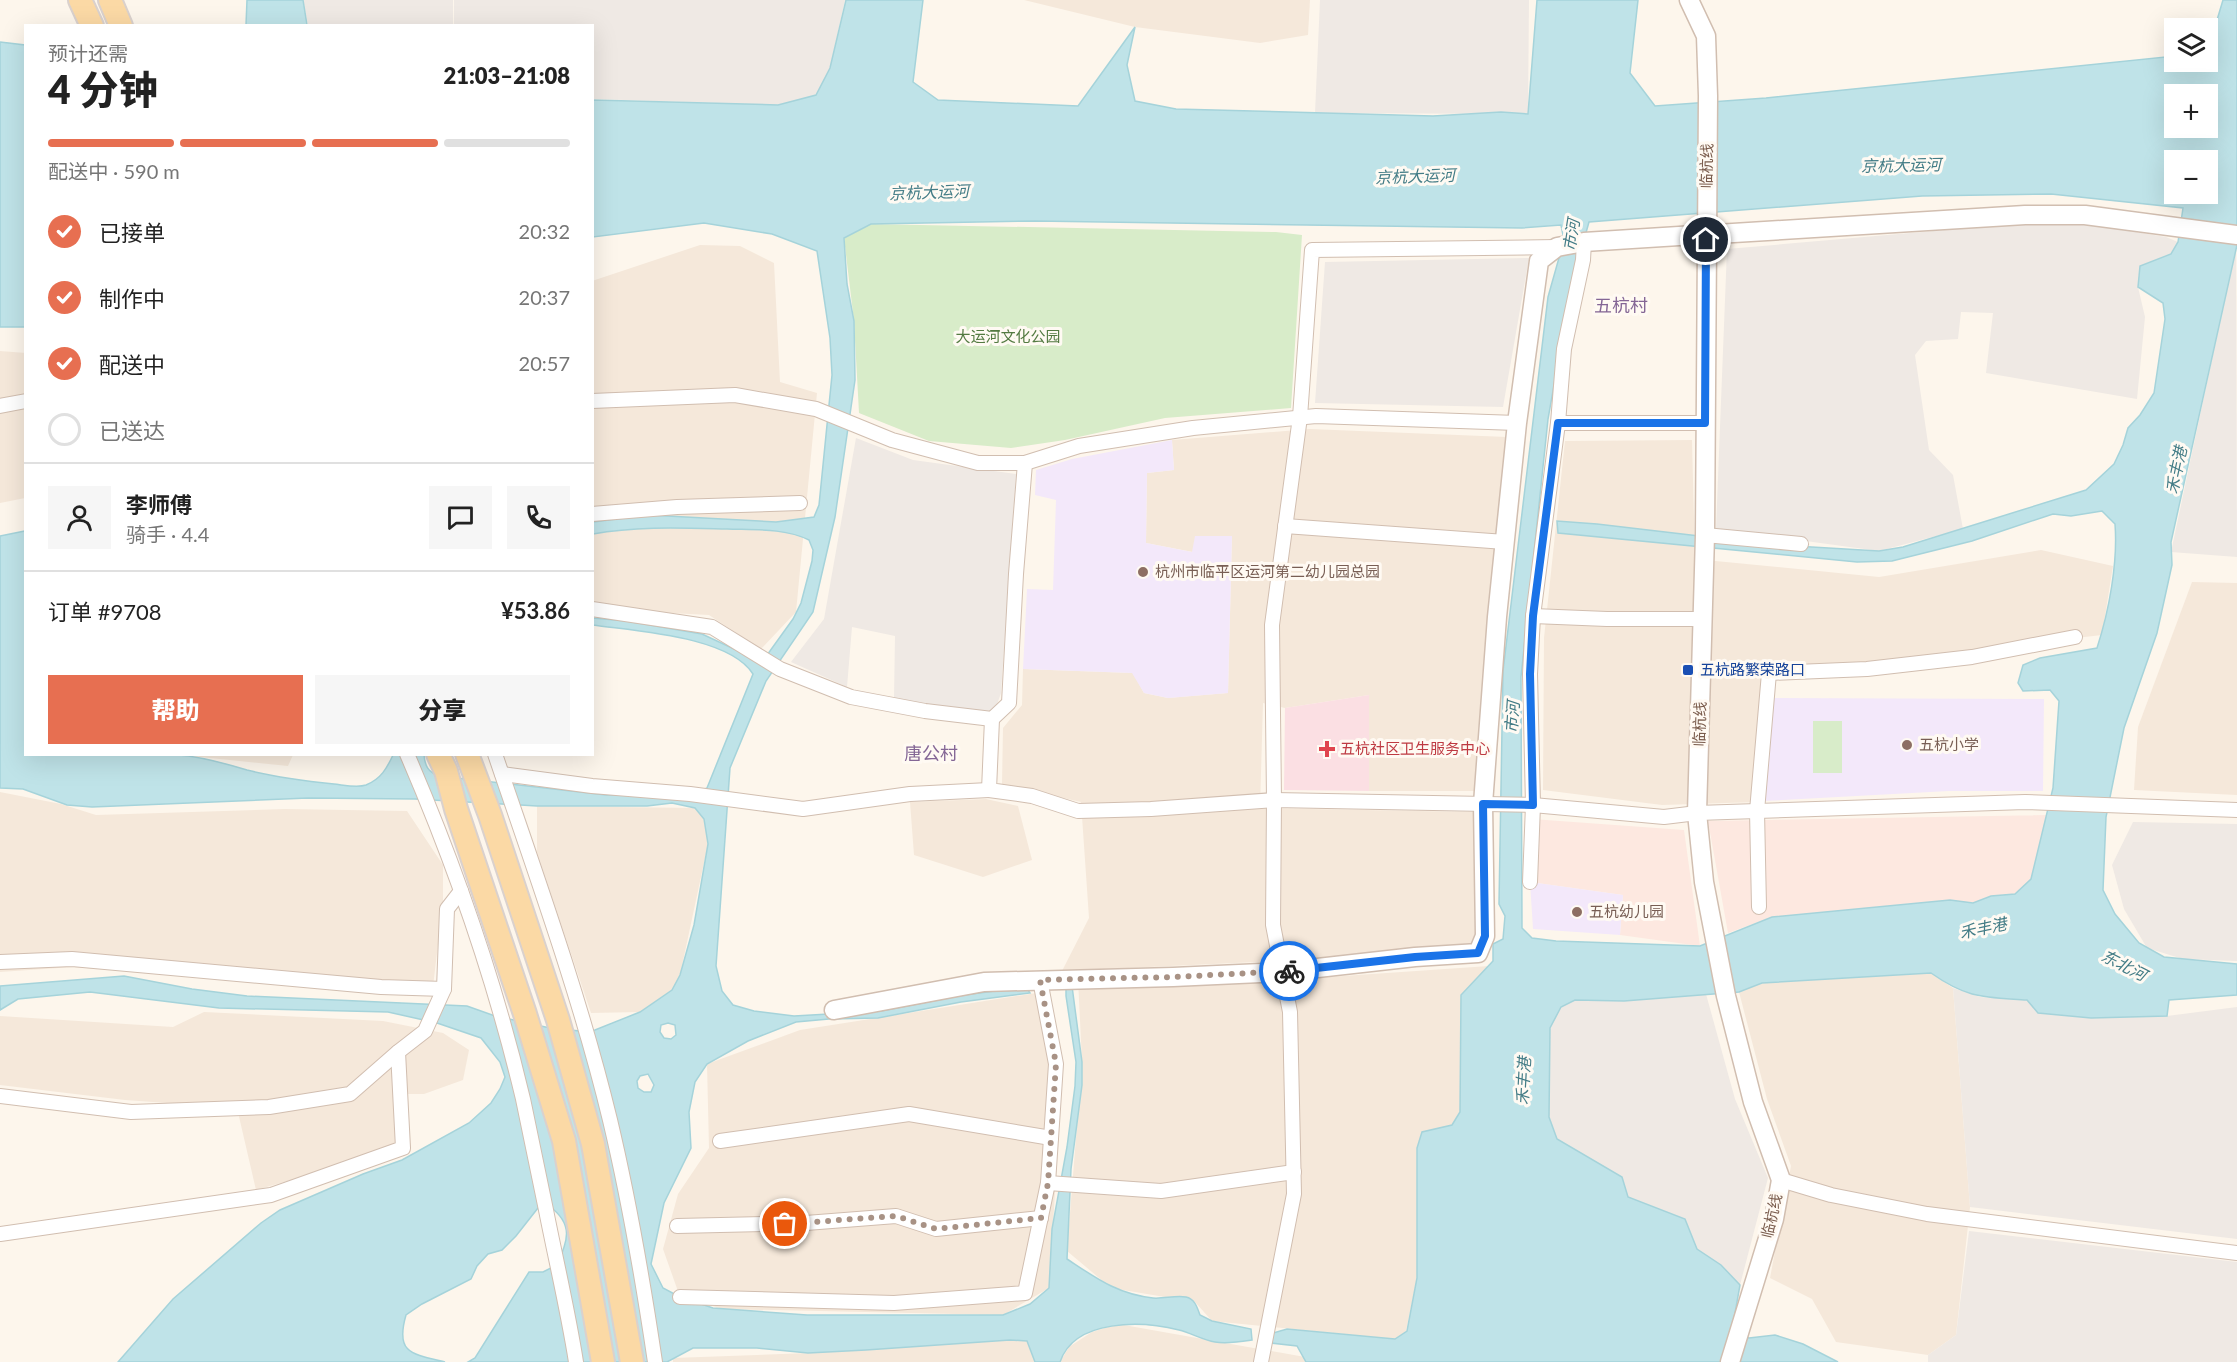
<!DOCTYPE html>
<html lang="zh">
<meta charset="utf-8">
<style>
body{margin:0;font-family:Lato,"Noto Sans SC",sans-serif;background:#f6f6f6;color:#222;height:100vh;display:flex;flex-direction:column;font-size:22px;white-space:nowrap}
*{box-sizing:border-box;margin:0}
p{font-size:20px;color:#767676}
.icon{flex:none;width:33px;height:33px;fill:none;stroke:currentColor;stroke-width:2;stroke-linecap:round;stroke-linejoin:round}
.map{position:relative;flex:1;overflow:hidden}
.panel{position:absolute;left:24px;top:24px;width:570px;height:732px;display:flex;flex-direction:column;background:#fff;border-radius:0px;box-shadow:0 6px 24px #0002}
.panel>*{flex:none}
.buttons{position:absolute;left:2164px;top:18px;display:grid;gap:12px}
.buttons a{display:grid;place-items:center;width:54px;height:54px;border-radius:0px;background:#fff;box-shadow:0 6px 24px #0002;font-size:30px}
.pin{position:absolute;display:grid;place-items:center;width:51px;height:51px;color:#fff;margin:-26px;border:3px solid #fff;border-radius:50%;box-shadow:0 2px 6px #0007}
.courier{position:absolute;display:grid;place-items:center;width:60px;height:60px;margin:-30px;border:4px solid #1a73e8;border-radius:50%;background:#fff;color:#222;box-shadow:0 2px 8px #0007}
.summary em{font-style:normal;font-weight:800}
.summary div{display:flex;flex-direction:column-reverse}
.summary{display:flex;align-items:center;justify-content:space-between;height:102px;padding:0 24px}
h1{font-size:39px;font-weight:800;line-height:45px}
.bar{display:grid;grid-template-columns:repeat(4,1fr);gap:9px 6px;align-content:center;height:72px;padding:0 24px}
.bar i{height:8px;border-radius:4px;background:#e0e0e0}
.bar .active{background:#e76f51}
.bar p{grid-column:span 4}
.line{display:flex;align-items:center;gap:15px;padding:0 24px;border-top:2px solid #e0e0e0}
.line div{flex:1}
.round{display:grid;place-items:center;flex:none;width:63px;height:63px;border-radius:0px;background:#f6f6f6}
ol{padding:0 24px;list-style:none}
li{display:flex;align-items:center;gap:18px;height:66px}
li p{margin-inline-start:auto}
li .icon{padding:6px;border-radius:50%;background:#e76f51;color:#fff;stroke-width:4}
li:last-child{color:#767676}
li i{width:33px;height:33px;border:3px solid #e0e0e0;border-radius:50%}
.button{display:flex;gap:12px;margin-top:auto;padding:12px 24px}
.button a{flex:1;height:69px;border-radius:0px;background:#e76f51;color:#fff;font-size:24px;font-weight:800;line-height:69px;text-align:center}
.button a+a{background:#f6f6f6;color:#222}
.map>svg:first-child{display:block}
</style>
<div class="map">
<svg width="2237" height="1362" viewBox="0 0 2237 1362">
<rect width="100%" height="100%" fill="#fdf6ec"/>
<!-- residential -->
<g fill="#f5e8da">
<polygon points="1024,0 1310,0 1308,35 1260,43 1135,27"/>
<polygon points="700,245 740,246 774,263 780,382 817,393 796,612 761,649 709,615 593,609 592,281"/>
<polygon points="0,351 26,353 25,498 0,503"/>
<polygon points="1310,429 1507,437 1475,791 1369,791 1369,695 1285,708 1263,703 1260,808 1474,812 1481,945 1297,960 1062,971 1089,918 1081,802 1002,784 1003,728 1022,705 1023,669 1133,673 1144,693 1168,698 1228,693 1232,536 1193,552 1146,543 1147,473 1174,470 1172,440"/>
<polygon points="1692,440 1695,559 1879,577 2041,550 2113,566 2102,635 1769,673 1757,802 1662,805 1543,790 1544,638 1565,441"/>
<polygon points="2192,582 2237,583 2237,795 2134,790 2138,727"/>
<polygon points="181,755 293,755 288,766"/>
<polygon points="0,792 61,804 96,815 285,809 407,811 443,865 443,902 432,995 73,967 0,972"/>
<polygon points="986,799 1018,806 1032,860 983,877 914,855 910,802"/>
<polygon points="537,806 695,808 704,819 708,844 680,975 672,990 640,1012 591,1013 537,852"/>
<polygon points="1489,966 1461,995 1460,1112 1452,1125 1422,1132 1417,1148 1417,1278 1406,1331 1395,1339 1212,1321 1195,1302 1111,1288 1067,1251 1082,1062 1078,979 1299,979"/>
<polygon points="1931,973 1953,988 1970,1207 1956,1335 1928,1355 1836,1342 1812,1299 1770,1278 1791,1166 1767,1099 1739,992 1762,983"/>
<polygon points="1049,991 1063,1065 1049,1288 1003,1315 723,1309 680,1297 663,1249 678,1194 709,1148 707,1064 800,1030"/>
<polygon points="204,1012 383,1021 443,1033 469,1050 463,1080 424,1094 400,1094 403,1148 256,1190 237,1108 125,1100 0,1085 0,1016 173,1027"/>
<polygon points="1118,1324 1305,1357 1306,1362 1060,1362 1069,1347 1092,1332"/>
<polygon points="1010,1340 1027,1341 1035,1362 673,1362 673,1358 808,1353"/>
</g>
<!-- commercial -->
<g fill="#fde8e0">
<polygon points="2047,815 2031,879 2015,894 1991,896 1973,903 1950,900 1772,917 1728,933 1708,821"/>
<polygon points="1532,819 1684,830 1700,946 1620,935 1623,895 1530,882"/>
</g>
<!-- industrial -->
<g fill="#efe9e4">
<polygon points="303,0 453,0 453,25 308,25"/>
<polygon points="454,0 845,0 830,68 816,95 778,105 593,99 592,26 454,25"/>
<polygon points="1320,0 1529,0 1528,114 1315,113"/>
<polygon points="2025,223 2087,224 2166,237 2178,242 2171,254 2140,266 2138,287 2145,317 2137,399 1986,373 1993,313 1961,312 1958,339 1926,341 1915,355 1929,450 1953,475 1963,529 1879,551 1716,529 1727,249"/>
<polygon points="2236,246 2237,557 2171,552"/>
<polygon points="1529,258 1503,407 1315,403 1325,262"/>
<polygon points="856,438 913,460 1016,474 1001,693 992,719 894,698 895,636 852,627 847,687 791,662 824,619"/>
<polygon points="2133,822 2237,824 2237,961 2183,959 2147,948 2124,909 2112,865"/>
<polygon points="1953,988 1980,997 2027,1000 2039,1013 2090,1018 2167,1016 2237,1007 2237,1239 1970,1207"/>
<polygon points="1706,994 1735,1099 1768,1178 1740,1285 1721,1265 1697,1249 1685,1219 1628,1197 1589,1159 1557,1139 1549,1117 1550,1028 1561,1007 1575,1000 1624,1001"/>
<polygon points="1969,1231 2237,1262 2237,1362 1928,1362 1928,1355 1956,1335"/>
</g>
<!-- education -->
<g fill="#f3e8fa">
<polygon points="1172,440 1174,470 1147,473 1146,543 1192,552 1195,536 1232,536 1228,693 1168,698 1144,693 1132,673 1023,669 1027,589 1053,590 1056,500 1035,495 1036,470 1072,459"/>
<polygon points="1774,698 2044,699 2043,791 1949,791 1764,801"/>
<polygon points="1530,882 1623,895 1620,935 1533,929"/>
</g>
<!-- medical -->
<polygon fill="#fbdfe3" points="1369,695 1369,791 1284,790 1285,708"/>
<!-- green -->
<g fill="#d8ecc9">
<polygon points="871,224 1276,232 1302,235 1291,408 1165,418 1065,440 1011,448 929,441 859,413 854,321 844,238"/>
<rect x="1813" y="721" width="29" height="52"/>
</g>
<!-- water -->
<g fill="#bfe3e8" stroke="#a5d3da" stroke-width="1.5" fill-rule="evenodd">
<polygon points="247,0 303,0 307,25 246,25"/>
<path d="M846,0H923L913,82L938,100L1078,106L1135,27L1127,65L1135,101L1176,109L1433,116L1501,112L1528,114L1537,0H1638L1630,73L1655,106L1766,98L2175,56V62H2208V30L2217,20L2223,0H2237V245L2171,542L2172,565L2157,633L2124,728L2106,817L2103,890L2115,914L2139,943L2164,957L2237,964V995L2169,1000L2167,1016L2091,1018L2038,1013L2027,1000C1984,997 1968,999 1931,973L1762,983L1739,992L1624,1001L1575,1000L1561,1007L1550,1028L1549,1117L1557,1139L1622,1177L1628,1197L1685,1219L1697,1249L1721,1265L1740,1285L1732,1330L1749,1338L1775,1335L1803,1344L1838,1362H1306L1297,1346L1271,1343L1273,1333L1287,1329L1395,1339L1407,1331L1417,1278V1148L1422,1132L1452,1125L1460,1112L1461,995L1493,961V944L1503,939L1505,916L1499,904L1503,671L1548,297L1564,240L1561,225L1522,228L1035,221L871,224L844,238L847,284L854,321L855,380L835,517L813,612L766,681L730,768L716,966L722,991L733,1005L754,1011L794,1016L881,1011L964,995L1026,987L1030,993L961,1002L878,1018L829,1019L796,1022L748,1041L707,1064L695,1082L689,1112L691,1148L664,1203L651,1264L663,1288L680,1297L713,1308L807,1315H1003L1030,1304L1049,1288L1052,1229L1067,1147L1075,1086L1076,1062L1066,996V987L1072,986L1082,1062V1085L1071,1169L1067,1259C1096,1278 1117,1294 1153,1298C1163,1299 1176,1295 1186,1297C1195,1299 1197,1307 1200,1315L1212,1321L1251,1329L1252,1340C1239,1342 1227,1344 1215,1342C1203,1340 1191,1333 1179,1330C1143,1321 1075,1318 1060,1362H1035L1027,1341L1010,1340L866,1350L808,1353L757,1348H693L667,1362H468L475,1358L529,1272H543L557,1265C568,1241 574,1224 549,1206L538,1208L516,1236L502,1250L488,1254L477,1266L471,1279L422,1304L406,1315C395,1353 411,1354 445,1362H118L173,1299L261,1223L280,1210L363,1174L402,1160L469,1123L491,1103L500,1089L505,1077L500,1062L481,1038L437,1023L388,1012L219,1008L90,992L18,999L0,1010V986L124,976L192,989L247,996L467,1006L495,1016L550,1028L580,1031L595,1030L640,1012L672,990L680,975L694,925L708,844L704,819L695,808L672,803L647,806H537L415,799L308,798L92,807L67,805L23,789L0,788V536L25,531L26,754L179,755C203,757 224,763 247,770C275,777 305,781 334,784C344,785 357,788 366,785C381,779 387,768 393,755H424C425,766 428,772 439,776L606,795L697,793L707,788L753,674C729,636 634,631 593,625V618L626,621L702,634L762,662L793,619L801,603L812,561L813,550L809,540C785,528 754,530 727,529C682,528 637,526 593,534V522L649,515L776,522L814,517L819,505L832,375L830,338L817,251L772,234L704,223L593,237V100L778,105L816,95L830,68ZM2175,94H2208V128H2175ZM2175,160H2208V194H2175ZM2051,194L2183,208L2178,242L2171,254L2140,266L2138,287L2163,303L2165,319L2154,393L2140,415L2128,428L2123,445L2114,464L2086,490L1903,547L1879,551L1776,545L1597,524L1557,521L1558,533L1857,562L1892,561L1972,541L2053,514L2071,516L2102,511L2115,524C2118,563 2109,611 2097,648L2040,658L2023,665L2018,683L2023,691L2050,690L2059,701L2053,788L2031,879L2015,894L1991,896L1973,903L1950,900L1772,917L1700,946L1556,941L1532,938L1522,928L1521,677L1548,419L1572,283L1589,222L1922,196ZM668,1023L675,1025L676,1035L671,1039L664,1038L660,1032L661,1025ZM648,1074L654,1085L651,1092H644L638,1088L637,1081L640,1076Z"/>
<polygon points="0,42 25,45 25,327 0,327"/>
</g>
<g fill="none" stroke-linecap="round" stroke-linejoin="round">
<defs>
<g id="minor">
<polyline points="592,401 735,395 816,409 892,440 978,463 1025,463 1079,446 1193,428 1316,416 1517,423"/>
<polyline points="0,406 26,401"/>
<polyline points="1558,423 1705,423"/>
<polyline points="592,514 677,507 800,503"/>
<polyline points="1285,526 1505,542"/>
<polyline points="1705,535 1801,544"/>
<polyline points="592,609 712,627 780,669 851,697 925,711 992,719 1009,703 1016,574 1025,463"/>
<polyline points="1533,616 1607,619 1703,619"/>
<polyline points="992,719 989,790 1032,796 1078,811 1151,809 1274,800 1533,805 1664,817 1697,813 2025,802 2237,810"/>
<path d="M407,754C455,865 495,981 523,1099C531,1136 538,1173 546,1210C556,1261 568,1311 576,1362"/>
<path d="M495,754C536,875 580,996 610,1120C629,1200 643,1281 655,1362"/>
<polyline points="502,774 592,786 690,794 803,809 910,794 989,790"/>
<polyline points="1530,882 1533,805 1530,674 1533,616 1558,423 1564,349 1583,260 1584,242"/>
<polyline points="1759,907 1757,811 1769,673 1867,669 1972,657 2075,637"/>
<polyline points="0,962 72,959 381,987 444,989"/>
<polyline points="0,1096 131,1112 269,1107 350,1094 398,1052"/>
<polyline points="720,1141 909,1114 1051,1138"/>
<polyline points="1781,1180 1831,1195 1927,1214 2237,1253"/>
<polyline points="1048,1183 1161,1191 1294,1172"/>
<polyline points="677,1226 806,1223 896,1216 936,1229 1041,1218"/>
<polyline points="0,1234 271,1195 403,1148 398,1052 425,1031 444,989 447,909 461,891"/>
<polyline points="680,1297 894,1303 1025,1293 1048,1183 1056,1064 1040,980"/>
<polyline points="1261,1362 1294,1194 1290,1012 1273,925 1274,800 1272,625 1300,417 1312,250 1557,247"/>
</g>
<g id="tertiary">
<polyline points="1689,0 1706,36 1708,96 1705,535 1697,813 1704,882 1726,996 1753,1102 1781,1180 1774,1219 1730,1362"/>
<polyline points="1717,234 2025,215 2085,215 2237,235"/>
<polyline points="834,1010 984,982 1173,977 1282,972 1415,957 1478,953 1485,936 1483,804 1497,617 1517,423 1539,261 1557,247 1584,242 1695,235"/>
</g>
<g id="primary">
<polyline points="80,0 92,26"/>
<polyline points="110,0 121,26"/>
<polyline points="438,754 446,771 456,809 525,1014 564,1141 603,1362"/>
<polyline points="467,754 490,815 558,1020 593,1144 632,1362"/>
</g>
</defs>
<!-- minor casing -->
<use href="#minor" stroke="#d1beb0" stroke-width="16"/>
<!-- tertiary casing -->
<use href="#tertiary" stroke="#d1beb0" stroke-width="21"/>
<!-- primary casing -->
<use href="#primary" stroke="#dad1cd" stroke-width="26"/>
<!-- minor -->
<use href="#minor" stroke="#fff" stroke-width="14"/>
<!-- tertiary -->
<use href="#tertiary" stroke="#fff" stroke-width="18"/>
<!-- primary -->
<use href="#primary" stroke="#fbd9a5" stroke-width="22"/>
<defs>
<polyline id="tertiary-bridge" points="1695,235 1717,234"/>
</defs>
<!-- tertiary-bridge casing -->
<use href="#tertiary-bridge" stroke="#d1beb0" stroke-width="21" stroke-linecap="butt"/>
<!-- tertiary-bridge -->
<use href="#tertiary-bridge" stroke="#fff" stroke-width="18"/>
</g>
<g fill="none" stroke-linecap="round" stroke-linejoin="round">
<!-- done -->
<polyline stroke="#a89285" stroke-width="6" stroke-dasharray="0 10.8" points="785,1224 896,1216 936,1229 1041,1218 1048,1183 1056,1064 1040,980 1173,977 1289,971"/>
<!-- route -->
<polyline stroke="#1a73e8" stroke-width="8" points="1289,971 1415,957 1478,953 1485,936 1483,804 1533,805 1530,674 1533,616 1558,423 1705,423 1706,240"/>
</g>
<!-- markers -->
<g fill="#8d6e63" stroke="#fffaf3" stroke-width="2">
<circle cx="1143" cy="572" r="6"/>
<circle cx="1907" cy="745" r="6"/>
<circle cx="1577" cy="912" r="6"/>
</g>
<rect fill="#1a4fb4" stroke="#fffaf3" stroke-width="2" x="1682" y="664" width="12" height="12" rx="3"/>
<path fill="#e0444e" stroke="#fffaf3" stroke-width="2" d="M1324 740h6v6h6v6h-6v6h-6v-6h-6v-6h6z"/>
<g text-anchor="middle" stroke-width="6" stroke-linejoin="round" paint-order="stroke">
<!-- street labels -->
<g font-size="15" fill="#7a5c4d" stroke="#fffaf3">
<text transform="translate(1707 166) rotate(-89)" y="5">临杭线</text>
<text transform="translate(1700 724) rotate(-88)" y="5">临杭线</text>
<text transform="translate(1772 1216) rotate(-77)" y="5">临杭线</text>
</g>
<!-- park labels -->
<g font-size="15" fill="#537a41" stroke="#fffaf3">
<text x="1008" y="342">大运河文化公园</text>
</g>
<!-- education labels -->
<g font-size="15" fill="#785e54" stroke="#fffaf3" text-anchor="start">
<text x="1155" y="577">杭州市临平区运河第二幼儿园总园</text>
<text x="1919" y="750">五杭小学</text>
<text x="1589" y="917">五杭幼儿园</text>
</g>
<!-- transit labels -->
<g font-size="15" fill="#164399" stroke="#fffaf3" text-anchor="start">
<text x="1700" y="675">五杭路繁荣路口</text>
</g>
<!-- health labels -->
<g font-size="15" fill="#be3a42" stroke="#fffaf3" text-anchor="start">
<text x="1340" y="754">五杭社区卫生服务中心</text>
</g>
<!-- water labels -->
<g font-size="16" font-style="italic" fill="#437c86" stroke="#fffaf3">
<text transform="translate(1901 165) rotate(-1)" y="6">京杭大运河</text>
<text transform="translate(1415 176) rotate(-2)" y="6">京杭大运河</text>
<text transform="translate(929 192) rotate(-2)" y="6">京杭大运河</text>
<text transform="translate(1571 235) rotate(-81)" y="6">市河</text>
<text transform="translate(2176 470) rotate(-78)" y="6">禾丰港</text>
<text transform="translate(1512 717) rotate(-86)" y="6">市河</text>
<text transform="translate(1983 928) rotate(-12)" y="6">禾丰港</text>
<text transform="translate(2124 965) rotate(27)" y="6">东北河</text>
<text transform="translate(1523 1081) rotate(-87)" y="6">禾丰港</text>
</g>
<!-- quarter labels -->
<g font-size="18" fill="#846695" stroke="#fffaf3">
<text x="1621" y="312">五杭村</text>
<text x="931" y="760">唐公村</text>
</g>
</g>
</svg>
<div class="buttons">
<a><svg class="icon" aria-label="layers" viewBox="0 0 24 24"><path d="M12 4l9 5-9 5-9-5zM3 14l9 5 9-5"/></svg></a>
<a>+</a>
<a>−</a>
</div>
<div class="pin" style="left:785px;top:1224px;background:#ea580c"><svg class="icon" aria-label="bag" viewBox="0 0 24 24"><path d="M5 8h14l-1 12H6zM9 8a3 3 0 0 1 6 0"/></svg></div>
<div class="pin" style="left:1706px;top:240px;background:#1f2937"><svg class="icon" aria-label="home" viewBox="0 0 24 24"><path d="M3 11l9-7 9 7M6 9v11h12V9"/></svg></div>
<div class="courier" style="left:1289px;top:971px"><svg class="icon" aria-label="bike" viewBox="0 0 24 24"><circle cx="6" cy="16" r="4"/><circle cx="18" cy="16" r="4"/><path d="M6 16l4-8h5l3 8M10 8l3 8H6M13 5h3"/></svg></div>
<section class="panel">
<div class="summary"><div><h1>4 分钟</h1><p>预计还需</p></div><em>21:03–21:08</em></div>
<div class="bar"><i class="active"></i><i class="active"></i><i class="active"></i><i></i><p>配送中 · 590 m</p></div>
<ol>
<li><svg class="icon" aria-label="check" viewBox="0 0 24 24"><path d="M5 12l5 5 9-10"/></svg>已接单<p>20:32</p></li>
<li><svg class="icon" aria-label="check" viewBox="0 0 24 24"><path d="M5 12l5 5 9-10"/></svg>制作中<p>20:37</p></li>
<li><svg class="icon" aria-label="check" viewBox="0 0 24 24"><path d="M5 12l5 5 9-10"/></svg>配送中<p>20:57</p></li>
<li><i></i>已送达</li>
</ol>
<div class="line" style="height:108px"><a class="round"><svg class="icon" aria-label="person" viewBox="0 0 24 24"><circle cx="12" cy="8" r="4"/><path d="M4 21q1-7 8-7t8 7"/></svg></a><div><b>李师傅</b><p>骑手 · 4.4</p></div><a class="round"><svg class="icon" aria-label="chat" viewBox="0 0 24 24"><path d="M4 5h16v11H9l-5 4z"/></svg></a><a class="round"><svg class="icon" aria-label="phone" viewBox="0 0 24 24"><path d="M5 4h4l2 5-3 2q2 4 5 5l2-3 5 2v4C11 20 4 13 5 4z"/></svg></a></div>
<div class="line" style="height:78px"><div>订单 #9708</div><b>¥53.86</b></div>
<div class="button"><a>帮助</a><a>分享</a></div>
</section>
</div>
